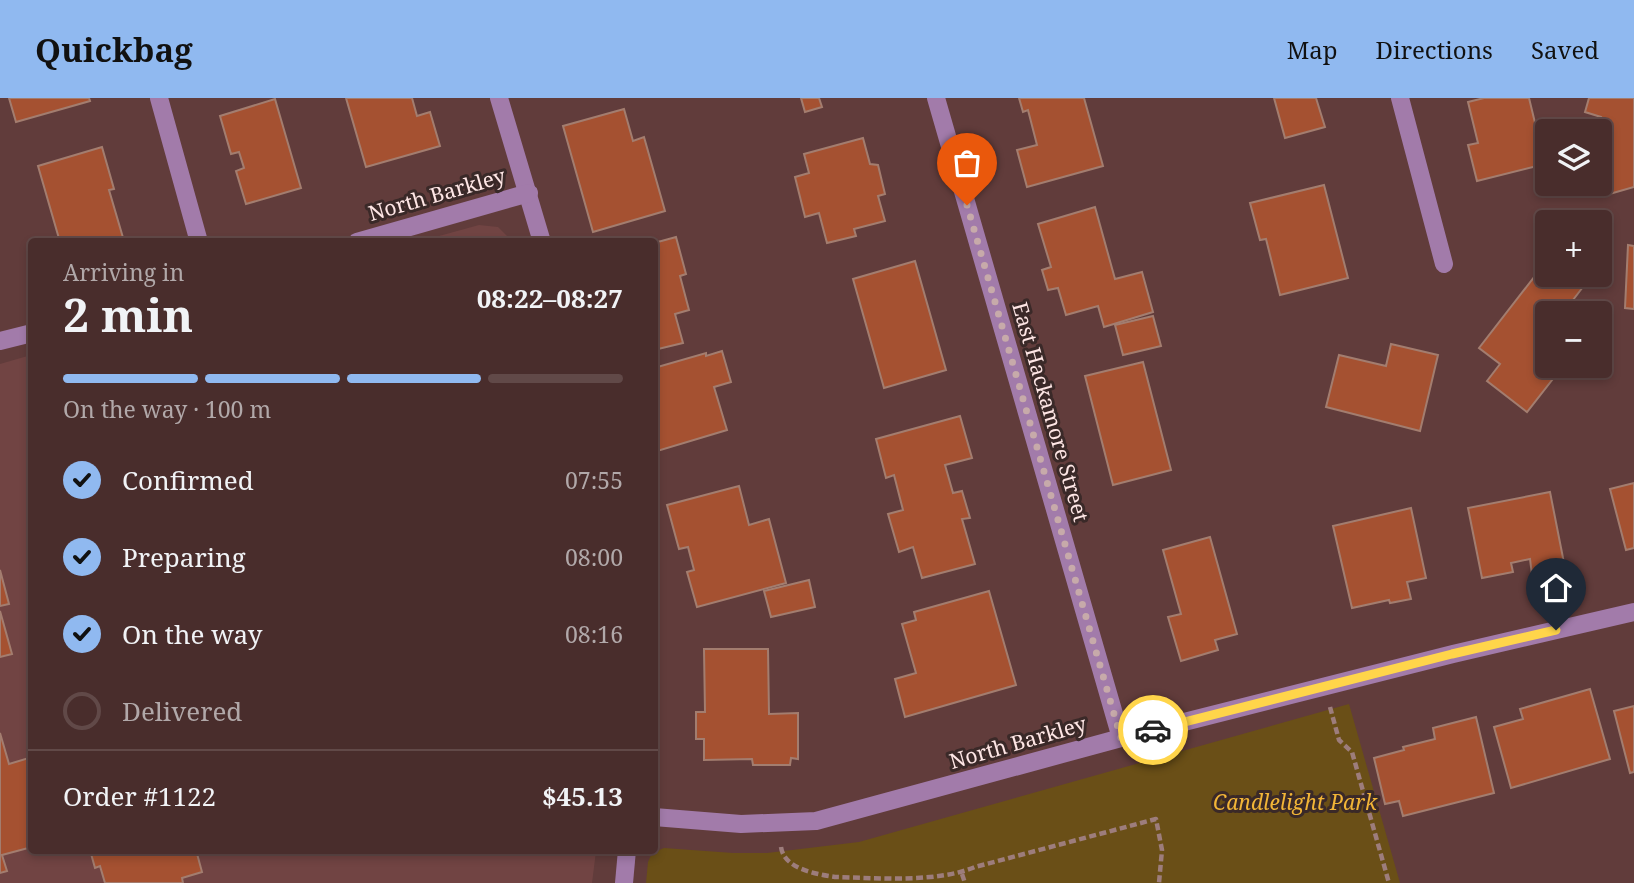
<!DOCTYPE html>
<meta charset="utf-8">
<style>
body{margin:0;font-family:"Noto Serif",serif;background:#533938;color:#f1f3f6;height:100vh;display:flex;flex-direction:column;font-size:26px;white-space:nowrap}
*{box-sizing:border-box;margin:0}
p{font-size:23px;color:#b1a8a9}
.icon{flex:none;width:38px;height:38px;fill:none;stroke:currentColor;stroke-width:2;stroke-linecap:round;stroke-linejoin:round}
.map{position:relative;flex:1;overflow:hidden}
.sheet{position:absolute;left:28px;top:140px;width:630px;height:616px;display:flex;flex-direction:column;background:#492d2c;border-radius:7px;box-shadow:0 4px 10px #0003,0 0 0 2px #614948}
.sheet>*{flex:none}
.controls{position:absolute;left:1535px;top:21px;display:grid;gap:14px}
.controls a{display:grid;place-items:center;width:77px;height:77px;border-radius:7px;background:#492d2c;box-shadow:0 4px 10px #0003,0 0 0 2px #614948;font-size:35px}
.pin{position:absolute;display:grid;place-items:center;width:60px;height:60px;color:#fff;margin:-72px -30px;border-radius:50% 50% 50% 0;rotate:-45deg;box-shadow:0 0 7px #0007}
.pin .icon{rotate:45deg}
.courier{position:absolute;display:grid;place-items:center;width:70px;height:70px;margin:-35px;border:5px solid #ffd54a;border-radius:50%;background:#fff;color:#222;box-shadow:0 2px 9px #0007}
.headline em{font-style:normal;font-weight:700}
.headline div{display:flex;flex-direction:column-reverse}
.headline{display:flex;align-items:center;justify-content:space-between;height:119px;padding:0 35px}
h1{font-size:46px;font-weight:700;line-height:52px}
.bar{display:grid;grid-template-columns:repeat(4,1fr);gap:10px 7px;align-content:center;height:84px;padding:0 35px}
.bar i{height:9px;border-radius:5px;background:#614948}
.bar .active{background:#90b9f0}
.bar p{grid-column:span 4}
.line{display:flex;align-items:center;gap:18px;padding:0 35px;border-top:2px solid #614948}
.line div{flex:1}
ol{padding:0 35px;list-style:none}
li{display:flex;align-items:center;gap:21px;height:77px}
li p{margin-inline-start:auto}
li .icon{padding:7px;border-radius:50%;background:#90b9f0;color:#111;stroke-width:4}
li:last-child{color:#b1a8a9}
li i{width:38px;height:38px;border:4px solid #614948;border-radius:50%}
header{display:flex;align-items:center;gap:42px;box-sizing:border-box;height:98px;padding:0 35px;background:#90b9f0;color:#111}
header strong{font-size:33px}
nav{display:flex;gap:38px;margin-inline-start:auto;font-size:24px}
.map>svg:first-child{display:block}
</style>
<header>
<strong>Quickbag</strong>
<nav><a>Map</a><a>Directions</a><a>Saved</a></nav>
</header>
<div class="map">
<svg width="1634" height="785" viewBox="0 0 1634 785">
<rect width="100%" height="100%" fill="#613c3b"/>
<!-- built -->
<g fill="#714443">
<polygon points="479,127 498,129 507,138 509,143 421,143"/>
<polygon points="31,257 32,752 596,753 592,785 0,785 0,266"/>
</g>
<!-- green -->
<polygon fill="#6a4f17" points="1349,606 1400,785 646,785 648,764 652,755 664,750 733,755 767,755 859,744"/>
<!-- building -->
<g fill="#a55131" stroke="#a37d6f" stroke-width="2">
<polygon points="9,0 89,0 90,3 16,24"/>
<polygon points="346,0 412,0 417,18 430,14 440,48 366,69"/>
<polygon points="801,0 819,0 822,9 805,14"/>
<polygon points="1019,0 1084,0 1103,68 1027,89 1017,52 1037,47 1028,12 1023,14"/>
<polygon points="1274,0 1316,0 1325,29 1285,40"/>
<polygon points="1484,0 1529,0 1545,66 1477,83 1468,47 1478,45 1468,4"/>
<polygon points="1589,0 1634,0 1634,89 1606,97 1600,74 1600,64 1605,62 1600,48 1600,33 1597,33 1601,19 1585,14"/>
<polygon points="275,1 301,90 246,106 236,73 244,70 239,54 231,56 220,18"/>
<polygon points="624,11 633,43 644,39 665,113 593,134 563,28"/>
<polygon points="863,40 870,66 878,67 885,96 878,98 885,123 854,131 856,138 827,145 819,115 805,119 795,79 809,75 804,56"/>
<polygon points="102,49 114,91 109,92 124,143 60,144 38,68"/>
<polygon points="1324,87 1348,180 1280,197 1266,141 1260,142 1250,105"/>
<polygon points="1095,109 1115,181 1142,174 1153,214 1104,229 1098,208 1066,217 1058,190 1048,192 1042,172 1051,169 1038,126"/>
<polygon points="676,139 686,176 680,178 689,212 675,216 683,245 654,252 654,145"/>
<polygon points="1628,147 1634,148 1634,211 1625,210"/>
<polygon points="915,163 946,272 884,290 853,181"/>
<polygon points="1538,174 1543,179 1547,174 1547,177 1576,177 1586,185 1573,202 1577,205 1569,215 1547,215 1547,268 1563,268 1527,314 1487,283 1500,266 1479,250"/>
<polygon points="1153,218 1161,248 1123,257 1115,227"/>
<polygon points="1391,246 1438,257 1420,333 1326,309 1339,257 1386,268"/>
<polygon points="722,253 731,284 714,289 727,332 654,354 654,270 706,255 706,258"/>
<polygon points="1143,264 1171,372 1113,387 1085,278"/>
<polygon points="960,318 972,360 945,367 953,395 962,393 970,420 962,421 975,466 922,480 913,449 899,454 888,416 903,412 894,377 886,380 876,341"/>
<polygon points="1634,385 1634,450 1626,452 1610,391"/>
<polygon points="739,388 749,427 769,421 786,485 697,509 687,474 694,472 688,449 679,451 667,407"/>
<polygon points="1550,394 1565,470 1532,477 1530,461 1511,465 1513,474 1482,480 1468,410"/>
<polygon points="1411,410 1426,480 1407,484 1411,501 1390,505 1389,502 1352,510 1333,428"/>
<polygon points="1210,439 1237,536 1215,542 1218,552 1181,563 1168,519 1181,516 1163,452"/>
<polygon points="0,472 9,506 0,508"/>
<polygon points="809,482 815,509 771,519 764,493"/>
<polygon points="989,493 1016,587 905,619 895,581 916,575 902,526 916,522 914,514"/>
<polygon points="0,513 12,556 0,559"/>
<polygon points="704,551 768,551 769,616 798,615 798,661 791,660 790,667 753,667 752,661 704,662 704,641 696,641 696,614 705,614"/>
<polygon points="1590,591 1610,661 1511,690 1494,629 1523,621 1520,611"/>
<polygon points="1634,608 1634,674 1630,675 1614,613"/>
<polygon points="1476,619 1494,695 1403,718 1399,703 1385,706 1374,660 1404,652 1403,649 1435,641 1433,630"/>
<polygon points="0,635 9,666 32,659 32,749 2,757 7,773 0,775"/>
<polygon points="90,752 196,752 202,774 182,780 183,785 105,785 100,768 95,770"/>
</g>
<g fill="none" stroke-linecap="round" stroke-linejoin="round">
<!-- path -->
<g stroke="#9d7d7c" stroke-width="4.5" stroke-dasharray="7 3.5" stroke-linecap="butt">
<polyline points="1330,609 1339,642 1352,654 1389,785"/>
<path d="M781,749C784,771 816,776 835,779C877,780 937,785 975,769L1156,721L1162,752L1159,785"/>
<polyline points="962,776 965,785"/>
</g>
<!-- minor -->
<g stroke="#a27baa" stroke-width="18">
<polyline points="159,0 199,144"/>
<polyline points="499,0 542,144"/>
<polyline points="936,0 1121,640"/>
<polyline points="1400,0 1444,166"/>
<polyline points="357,144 529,95"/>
<polyline points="0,243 32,235"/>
<polyline points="654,719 741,726 816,723 1121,640 1453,556 1634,514"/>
<polyline points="624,785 627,752"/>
</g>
</g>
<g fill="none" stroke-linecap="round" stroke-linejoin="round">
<!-- done -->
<polyline stroke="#c7aaaa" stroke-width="7" stroke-dasharray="0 12.6" points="967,107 1121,640 1153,632"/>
<!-- route -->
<polyline stroke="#ffd54a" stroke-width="9" points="1153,632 1452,556 1556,532"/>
</g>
<g text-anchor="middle" stroke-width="6" stroke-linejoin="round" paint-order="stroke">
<!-- street labels -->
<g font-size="21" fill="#fee6e5" stroke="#3a2928">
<text transform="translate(437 97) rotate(-16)" y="7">North Barkley</text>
<text transform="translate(1050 314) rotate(74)" y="7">East Hackamore Street</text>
<text transform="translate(1018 645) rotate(-16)" y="7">North Barkley</text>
</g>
<!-- park labels -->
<g font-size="21" font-style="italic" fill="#f2b537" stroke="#3a2928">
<text x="1295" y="712">Candlelight Park</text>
</g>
</g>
</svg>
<div class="controls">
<a><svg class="icon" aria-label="layers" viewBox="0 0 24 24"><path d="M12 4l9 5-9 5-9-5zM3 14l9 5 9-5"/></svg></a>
<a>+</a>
<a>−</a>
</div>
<div class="pin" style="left:967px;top:107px;background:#ea580c"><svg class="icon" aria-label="bag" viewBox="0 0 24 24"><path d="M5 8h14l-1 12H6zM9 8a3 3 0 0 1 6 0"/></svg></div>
<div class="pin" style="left:1556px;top:532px;background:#1f2937"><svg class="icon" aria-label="home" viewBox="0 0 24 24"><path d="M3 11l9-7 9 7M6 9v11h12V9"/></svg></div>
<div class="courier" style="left:1153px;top:632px"><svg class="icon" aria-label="car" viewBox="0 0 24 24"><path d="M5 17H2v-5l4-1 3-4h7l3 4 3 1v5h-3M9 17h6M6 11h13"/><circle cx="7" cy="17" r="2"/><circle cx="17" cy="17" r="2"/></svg></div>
<section class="sheet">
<div class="headline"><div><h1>2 min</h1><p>Arriving in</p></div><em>08:22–08:27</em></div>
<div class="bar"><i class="active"></i><i class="active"></i><i class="active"></i><i></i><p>On the way · 100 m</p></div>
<ol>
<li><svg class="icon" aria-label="check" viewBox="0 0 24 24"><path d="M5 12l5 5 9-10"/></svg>Confirmed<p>07:55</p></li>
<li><svg class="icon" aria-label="check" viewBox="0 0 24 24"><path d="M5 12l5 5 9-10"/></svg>Preparing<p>08:00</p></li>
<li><svg class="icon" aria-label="check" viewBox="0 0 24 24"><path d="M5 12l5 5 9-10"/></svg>On the way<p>08:16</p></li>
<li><i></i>Delivered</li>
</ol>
<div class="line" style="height:91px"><div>Order #1122</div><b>$45.13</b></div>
</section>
</div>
